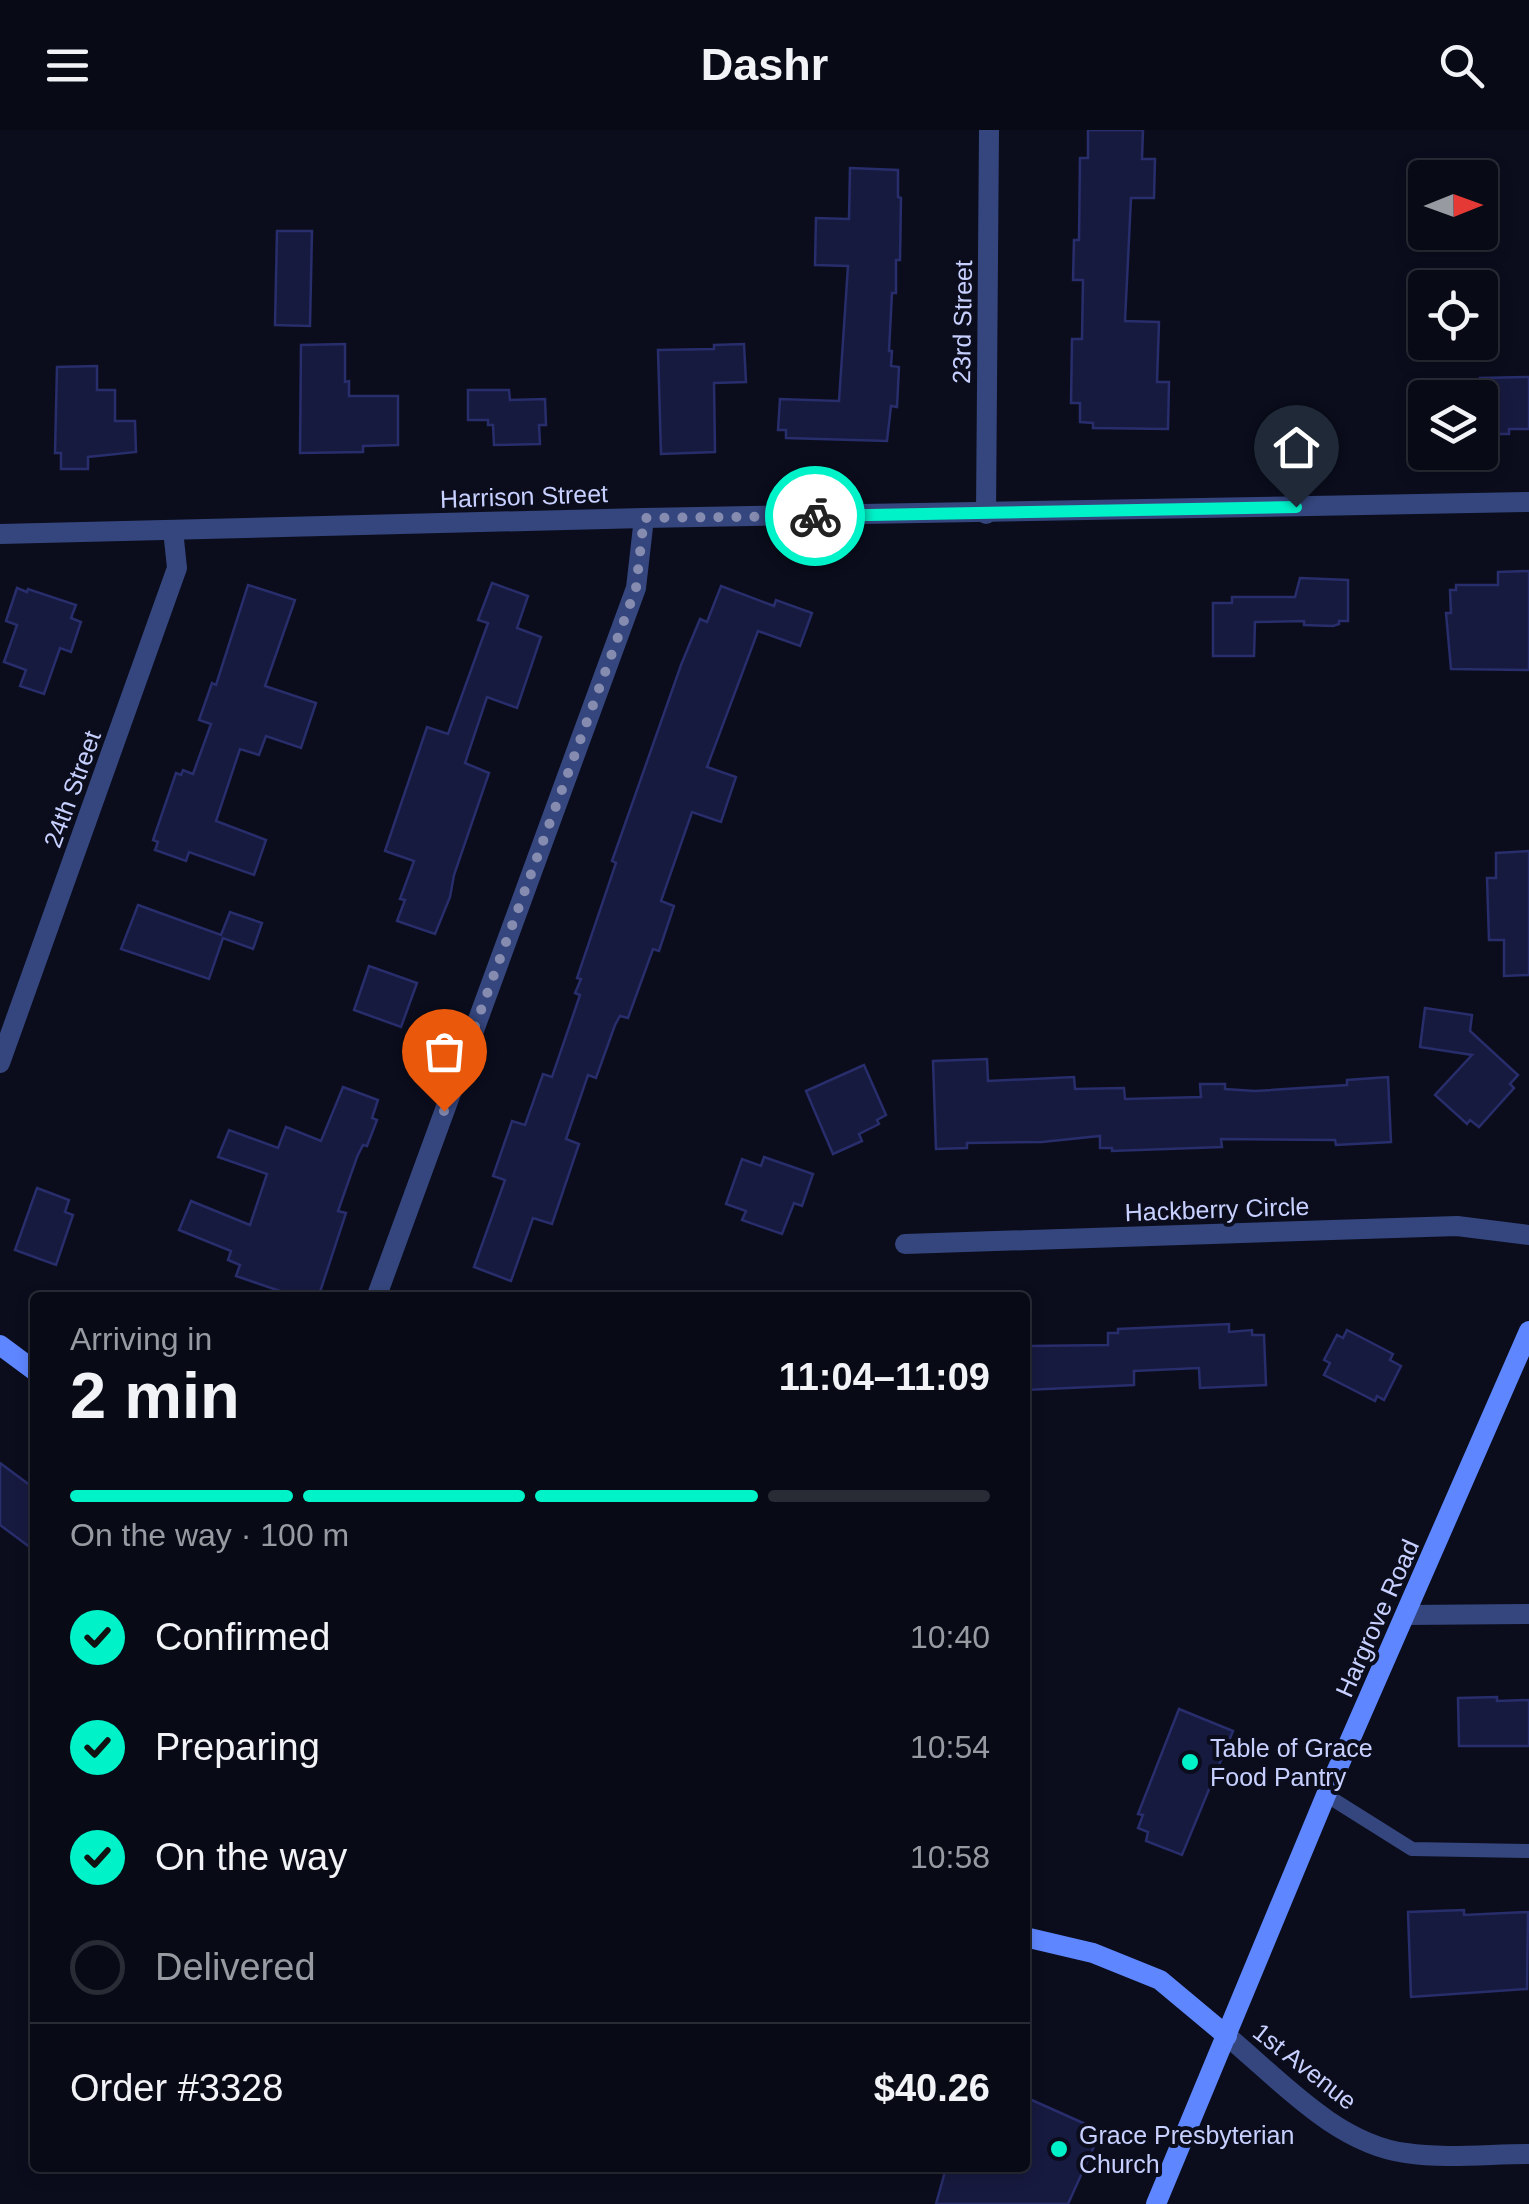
<!DOCTYPE html>
<meta charset="utf-8">
<style>
body{margin:0;font-family:Arial,sans-serif;background:#11131f;color:#f1f3f6;height:100vh;display:flex;flex-direction:column;font-size:38px;white-space:nowrap}
*{box-sizing:border-box;margin:0}
p{font-size:32px;color:#989aa1}
.icon{flex:none;width:55px;height:55px;fill:none;stroke:currentColor;stroke-width:2;stroke-linecap:round;stroke-linejoin:round}
.map{position:relative;flex:1;overflow:hidden}
.drawer{position:absolute;left:30px;top:1162px;width:1000px;height:880px;display:flex;flex-direction:column;background:#080a16;border-radius:10px;box-shadow:0 5px 15px #0003,0 0 0 2px #292b35}
.drawer>*{flex:none}
.needle{width:65px;rotate:89deg}
.controls{position:absolute;left:1408px;top:30px;display:grid;gap:20px}
.controls a{display:grid;place-items:center;width:90px;height:90px;border-radius:10px;background:#080a16;box-shadow:0 5px 15px #0003,0 0 0 2px #292b35;font-size:50px}
.pin{position:absolute;display:grid;place-items:center;width:85px;height:85px;color:#fff;margin:-102px -42px;border-radius:50% 50% 50% 0;rotate:-45deg;box-shadow:0 0 10px #0007}
.pin .icon{rotate:45deg}
.courier{position:absolute;display:grid;place-items:center;width:100px;height:100px;margin:-50px;border:8px solid #00f2c9;border-radius:50%;background:#fff;color:#222;box-shadow:0 2px 12px #0007}
.head em{font-style:normal;font-weight:700}
.head div{display:flex;flex-direction:column-reverse}
.head{display:flex;align-items:center;justify-content:space-between;height:170px;padding:0 40px}
h1{font-size:65px;font-weight:700;line-height:75px}
.bar{display:grid;grid-template-columns:repeat(4,1fr);gap:15px 10px;align-content:center;height:120px;padding:0 40px}
.bar i{height:12px;border-radius:8px;background:#292b35}
.bar .on{background:#00f2c9}
.bar p{grid-column:span 4}
.line{display:flex;align-items:center;gap:25px;padding:0 40px;border-top:2px solid #292b35}
.line div{flex:1}
ol{padding:0 40px;list-style:none}
li{display:flex;align-items:center;gap:30px;height:110px}
li p{margin-inline-start:auto}
li .icon{padding:10px;border-radius:50%;background:#00f2c9;color:#111;stroke-width:4}
li:last-child{color:#989aa1}
li i{width:55px;height:55px;border:5px solid #292b35;border-radius:50%}
header{display:flex;justify-content:space-between;align-items:center;height:130px;padding:0 40px;background:#080a16;font-size:45px;font-weight:700}
.map>svg:first-child{display:block}
</style>
<header><svg class="icon" aria-label="menu" viewBox="0 0 24 24"><path d="M4 6h16M4 12h16M4 18h16"/></svg>Dashr<svg class="icon" aria-label="search" viewBox="0 0 24 24"><circle cx="10" cy="10" r="6"/><path d="M15 15l6 6"/></svg></header>
<div class="map">
<svg width="1529" height="2074" viewBox="0 0 1529 2074">
<rect width="100%" height="100%" fill="#0b0d1d"/>
<!-- building -->
<g fill="#171a3f" stroke="#282d6b" stroke-width="2.5">
<polygon points="1088,0 1143,0 1142,29 1155,29 1154,68 1131,68 1125,191 1159,192 1157,252 1169,252 1168,299 1093,298 1093,293 1080,292 1080,273 1071,273 1072,209 1082,209 1083,150 1073,150 1074,110 1079,110 1080,28 1088,28"/>
<polygon points="850,38 898,40 898,67 901,68 900,130 896,130 896,163 892,163 889,221 892,221 891,236 899,237 897,277 891,276 887,311 786,308 786,300 778,300 780,269 839,271 848,136 815,135 816,88 849,89"/>
<polygon points="277,101 312,101 310,196 275,195"/>
<polygon points="345,214 345,252 349,251 349,266 398,266 398,315 363,316 363,322 300,323 301,215"/>
<polygon points="744,214 746,252 714,253 715,322 661,324 658,220 714,219 714,215"/>
<polygon points="97,236 97,260 115,260 115,291 135,291 136,322 88,327 88,339 61,339 61,323 55,323 57,237"/>
<polygon points="1529,247 1529,299 1509,299 1509,304 1482,304 1480,248"/>
<polygon points="468,260 509,260 510,270 545,269 546,295 539,295 540,314 494,315 493,295 488,295 488,290 468,290"/>
<polygon points="1529,441 1529,540 1451,539 1446,483 1451,483 1450,460 1456,460 1456,455 1498,455 1498,442"/>
<polygon points="1300,448 1348,450 1348,491 1339,491 1339,494 1333,496 1304,495 1304,491 1255,492 1254,526 1213,526 1213,473 1232,473 1232,467 1295,467"/>
<polygon points="492,453 528,466 517,498 541,507 517,578 487,567 465,633 489,643 454,745 450,767 435,804 397,791 405,770 400,769 414,731 385,721 427,597 448,604 488,493 478,490"/>
<polygon points="248,455 295,470 265,556 316,573 301,618 266,606 259,625 240,619 216,691 266,710 254,745 189,722 186,731 155,720 158,712 153,710 176,643 181,645 183,640 193,644 211,594 199,590 212,553 216,555"/>
<polygon points="721,456 774,476 776,470 812,483 800,516 758,501 707,637 736,647 721,692 692,682 661,771 674,776 659,821 653,819 628,888 620,886 615,895 596,948 588,945 566,1009 579,1014 552,1094 533,1088 511,1151 474,1137 505,1050 493,1046 512,991 525,995 543,944 552,947 580,865 575,863 581,849 577,848 616,733 612,731 681,535 700,489 707,492"/>
<polygon points="17,458 27,462 28,459 76,475 71,488 81,492 71,522 60,518 44,564 20,556 26,540 4,532 17,495 6,491"/>
<polygon points="1529,721 1529,845 1504,846 1504,810 1489,810 1487,748 1496,748 1496,723"/>
<polygon points="138,775 221,805 230,782 262,793 253,819 223,808 209,849 121,819"/>
<polygon points="369,836 417,853 401,897 354,880"/>
<polygon points="1425,878 1472,885 1470,901 1518,945 1510,954 1514,958 1479,997 1470,990 1467,994 1435,965 1472,925 1420,917"/>
<polygon points="987,929 988,951 1074,947 1075,959 1124,958 1125,969 1201,967 1200,954 1225,954 1225,959 1255,961 1347,955 1347,950 1388,947 1391,1012 1336,1015 1335,1010 1221,1009 1222,1017 1112,1021 1112,1018 1100,1018 1100,1006 1042,1012 967,1013 967,1018 936,1019 933,931"/>
<polygon points="864,935 886,985 877,990 879,994 859,1004 862,1011 833,1024 806,961"/>
<polygon points="343,957 378,970 372,988 377,990 367,1016 363,1015 357,1027 338,1081 346,1083 318,1168 300,1168 236,1146 240,1135 228,1130 231,1121 179,1100 191,1071 250,1095 267,1044 218,1027 229,1000 278,1018 286,997 321,1011"/>
<polygon points="764,1027 813,1044 802,1076 794,1073 782,1104 742,1090 746,1081 726,1074 742,1029 761,1036"/>
<polygon points="37,1058 69,1070 65,1082 73,1085 56,1135 15,1120"/>
<polygon points="1229,1194 1229,1202 1252,1200 1252,1205 1264,1205 1266,1255 1200,1258 1199,1238 1134,1241 1134,1255 1025,1260 1025,1222 1029,1221 1029,1216 1108,1215 1108,1203 1118,1203 1118,1199"/>
<polygon points="1347,1200 1393,1224 1390,1230 1401,1236 1384,1270 1377,1266 1375,1271 1324,1245 1330,1233 1324,1230 1337,1205 1343,1208"/>
<polygon points="0,1333 35,1359 35,1421 0,1395"/>
<polygon points="1497,1567 1497,1571 1529,1570 1529,1616 1459,1616 1458,1568"/>
<polygon points="1179,1579 1233,1601 1182,1725 1146,1711 1148,1702 1138,1698 1143,1685 1138,1684"/>
<polygon points="1464,1780 1464,1785 1528,1782 1527,1859 1411,1867 1408,1782"/>
<polygon points="1025,1967 1101,2001 1068,2074 936,2074 946,2038 1025,2038"/>
</g>
<g fill="none" stroke-linecap="round" stroke-linejoin="round">
<!-- lane -->
<polyline stroke="#35467e" stroke-width="14" points="1326,1665 1412,1719 1529,1721"/>
<!-- street -->
<g stroke="#35467e" stroke-width="20">
<polyline points="986,384 989,0"/>
<polyline points="0,404 644,388 1529,372"/>
<polyline points="0,933 177,438 173,400"/>
<polyline points="905,1114 1457,1096 1529,1105"/>
<polyline points="376,1168 636,458 644,388"/>
<polyline points="1406,1485 1529,1484"/>
<path d="M1227,1906C1279,1949 1336,2014 1406,2023C1445,2029 1489,2024 1529,2024"/>
</g>
<!-- secondary -->
<g stroke="#5e86ff" stroke-width="20">
<polyline points="0,1215 35,1241"/>
<polyline points="1025,1807 1093,1823 1160,1850 1227,1906"/>
<polyline points="1156,2074 1326,1665 1529,1201"/>
</g>
</g>
<g fill="none" stroke-linecap="round" stroke-linejoin="round">
<!-- done -->
<polyline stroke="#858cb0" stroke-width="10" stroke-dasharray="0 18" points="444,981 636,458 644,388 815,386"/>
<!-- route -->
<polyline stroke="#00f2c9" stroke-width="12" points="815,386 1296,377"/>
</g>
<!-- markers -->
<g fill="#00f2c9" stroke="#0b0d1d" stroke-width="4">
<circle cx="1190" cy="1632" r="10"/>
<circle cx="1059" cy="2019" r="10"/>
</g>
<g text-anchor="middle" stroke-width="8" stroke-linejoin="round" paint-order="stroke">
<!-- street labels -->
<g font-size="25" fill="#c7d0ff" stroke="#0b0d1d">
<text transform="translate(962 192) rotate(-89)" y="9">23rd Street</text>
<text transform="translate(524 366) rotate(-2)" y="9">Harrison Street</text>
<text transform="translate(72 659) rotate(-70)" y="9">24th Street</text>
<text transform="translate(1217 1079) rotate(-2)" y="9">Hackberry Circle</text>
<text transform="translate(1377 1488) rotate(-66)" y="9">Hargrove Road</text>
<text transform="translate(1305 1936) rotate(38)" y="9">1st Avenue</text>
</g>
<!-- poi labels -->
<g font-size="25" fill="#c7d0ff" stroke="#0b0d1d" text-anchor="start">
<text x="1210" y="1627">Table of Grace<tspan x="1210" dy="29">Food Pantry</tspan></text>
<text x="1079" y="2014">Grace Presbyterian<tspan x="1079" dy="29">Church</tspan></text>
</g>
</g>
</svg>
<div class="controls">
<a><svg class="needle" viewBox="-14 -14 28 28"><path d="M0-13l5 13h-10z" fill="#e53935"/><path d="M0 13l5-13h-10z" fill="#989aa1"/></svg></a>
<a><svg class="icon" aria-label="locate" viewBox="0 0 24 24"><circle cx="12" cy="12" r="6"/><path d="M12 2v4M12 18v4M2 12h4M18 12h4"/></svg></a>
<a><svg class="icon" aria-label="layers" viewBox="0 0 24 24"><path d="M12 4l9 5-9 5-9-5zM3 14l9 5 9-5"/></svg></a>
</div>
<div class="pin" style="left:444px;top:981px;background:#ea580c"><svg class="icon" aria-label="bag" viewBox="0 0 24 24"><path d="M5 8h14l-1 12H6zM9 8a3 3 0 0 1 6 0"/></svg></div>
<div class="pin" style="left:1296px;top:377px;background:#1f2937"><svg class="icon" aria-label="home" viewBox="0 0 24 24"><path d="M3 11l9-7 9 7M6 9v11h12V9"/></svg></div>
<div class="courier" style="left:815px;top:386px"><svg class="icon" aria-label="bike" viewBox="0 0 24 24"><circle cx="6" cy="16" r="4"/><circle cx="18" cy="16" r="4"/><path d="M6 16l4-8h5l3 8M10 8l3 8H6M13 5h3"/></svg></div>
<section class="drawer">
<div class="head"><div><h1>2 min</h1><p>Arriving in</p></div><em>11:04–11:09</em></div>
<div class="bar"><i class="on"></i><i class="on"></i><i class="on"></i><i></i><p>On the way · 100 m</p></div>
<ol>
<li><svg class="icon" aria-label="check" viewBox="0 0 24 24"><path d="M5 12l5 5 9-10"/></svg>Confirmed<p>10:40</p></li>
<li><svg class="icon" aria-label="check" viewBox="0 0 24 24"><path d="M5 12l5 5 9-10"/></svg>Preparing<p>10:54</p></li>
<li><svg class="icon" aria-label="check" viewBox="0 0 24 24"><path d="M5 12l5 5 9-10"/></svg>On the way<p>10:58</p></li>
<li><i></i>Delivered</li>
</ol>
<div class="line" style="height:130px"><div>Order #3328</div><b>$40.26</b></div>
</section>
</div>
